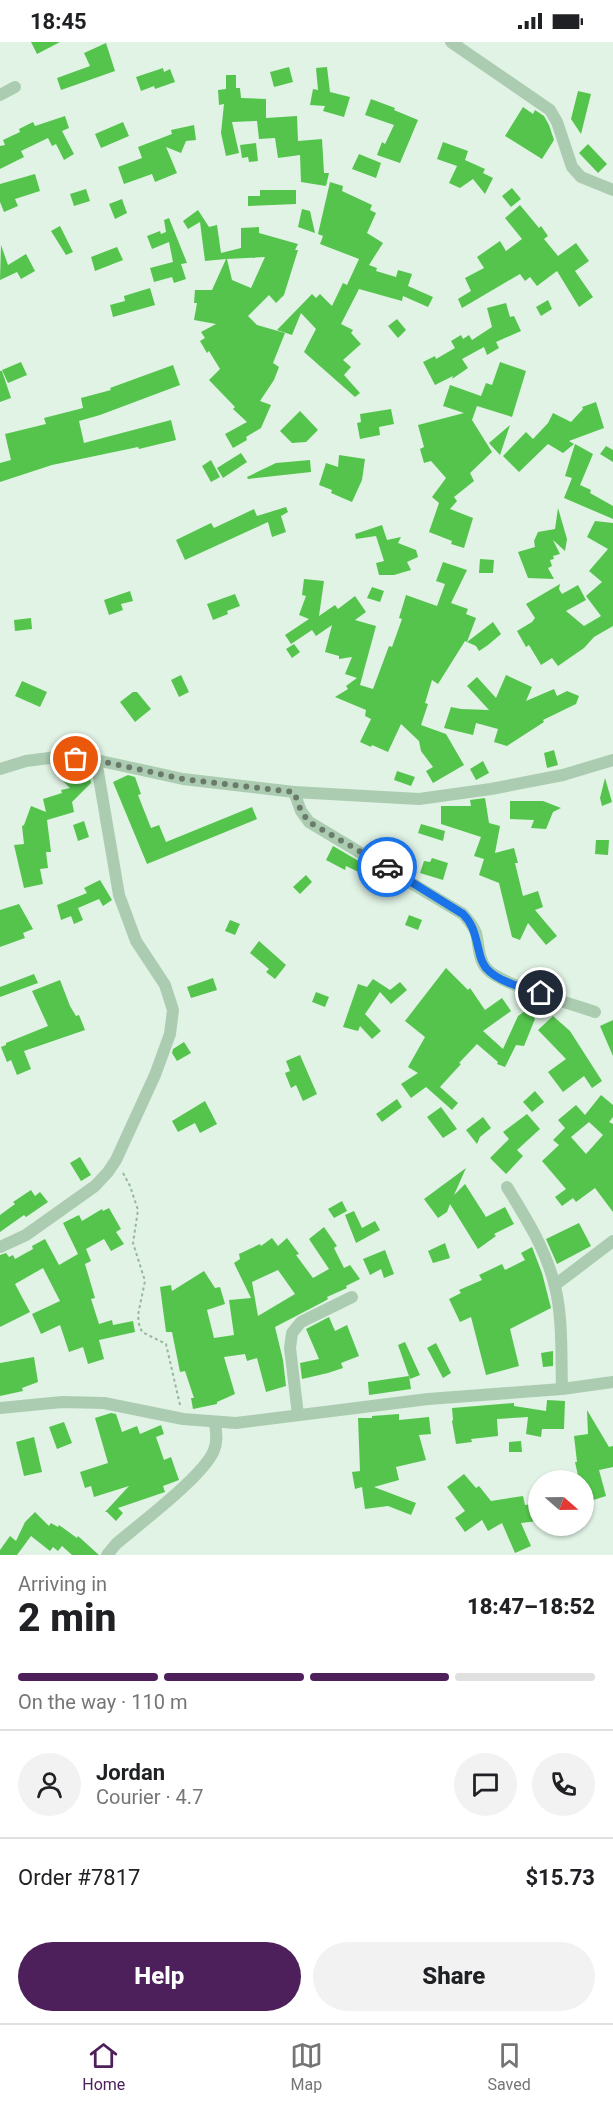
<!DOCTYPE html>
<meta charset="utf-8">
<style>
body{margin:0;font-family:Roboto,sans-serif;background:#f2f2f2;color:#202124;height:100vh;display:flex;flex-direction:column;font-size:22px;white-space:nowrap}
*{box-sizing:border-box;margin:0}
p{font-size:20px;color:#757577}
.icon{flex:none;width:33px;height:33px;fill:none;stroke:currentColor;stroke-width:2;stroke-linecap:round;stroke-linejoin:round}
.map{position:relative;height:1513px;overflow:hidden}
.side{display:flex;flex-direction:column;background:#fff;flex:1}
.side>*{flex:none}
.needle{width:39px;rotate:110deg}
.tools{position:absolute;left:528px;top:1428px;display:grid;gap:12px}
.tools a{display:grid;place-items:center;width:66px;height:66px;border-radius:50%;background:#fff;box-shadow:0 2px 4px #0004;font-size:30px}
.pin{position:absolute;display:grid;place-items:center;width:51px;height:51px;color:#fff;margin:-26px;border:3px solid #fff;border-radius:50%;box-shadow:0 2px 6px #0007}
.courier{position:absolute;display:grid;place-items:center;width:60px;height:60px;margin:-30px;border:4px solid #1a73e8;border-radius:50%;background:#fff;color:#222;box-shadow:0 2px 8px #0007}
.headline em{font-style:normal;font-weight:800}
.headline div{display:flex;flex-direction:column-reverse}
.headline{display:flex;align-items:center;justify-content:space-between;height:102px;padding:0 18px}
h1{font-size:39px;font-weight:800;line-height:45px}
.bar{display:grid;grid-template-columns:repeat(4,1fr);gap:9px 6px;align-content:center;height:72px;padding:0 18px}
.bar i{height:8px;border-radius:4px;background:#e0e0e0}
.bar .current{background:#4d205b}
.bar p{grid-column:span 4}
.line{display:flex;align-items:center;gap:15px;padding:0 18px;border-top:2px solid #e0e0e0}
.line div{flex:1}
.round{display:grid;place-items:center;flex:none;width:63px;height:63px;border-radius:32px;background:#f2f2f2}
.button{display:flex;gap:12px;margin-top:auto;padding:12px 18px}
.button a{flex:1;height:69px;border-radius:36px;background:#4d205b;color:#fff;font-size:24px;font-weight:800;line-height:69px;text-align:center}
.button a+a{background:#f2f2f2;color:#202124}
.status{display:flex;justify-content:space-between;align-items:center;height:42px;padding:0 30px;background:#fff;direction:ltr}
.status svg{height:16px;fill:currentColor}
.menu{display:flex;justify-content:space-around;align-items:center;height:84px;border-top:2px solid #e0e0e0;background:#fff;font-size:16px;color:#757577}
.menu a{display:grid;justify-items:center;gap:3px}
.menu .current{color:#4d205b}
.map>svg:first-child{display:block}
</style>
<div class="status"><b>18:45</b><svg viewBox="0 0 49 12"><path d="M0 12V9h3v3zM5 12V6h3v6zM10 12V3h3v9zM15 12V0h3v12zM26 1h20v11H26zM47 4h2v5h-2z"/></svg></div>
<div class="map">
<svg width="613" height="1513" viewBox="0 0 613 1513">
<rect width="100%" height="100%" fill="#e0f3e5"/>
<!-- building -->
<g fill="#55c44d" fill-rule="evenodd">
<polygon points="31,0 60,0 37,12"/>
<polygon points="106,1 115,29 61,48 57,36 90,24 84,11"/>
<polygon points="289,25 293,40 274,45 270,30"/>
<polygon points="327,25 330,50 350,55 344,75 323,69 325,64 310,63 313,47 318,48 316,26"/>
<polygon points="163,26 164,30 170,27 175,40 155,47 154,44 141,49 136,35"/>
<polygon points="226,33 236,33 236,46 240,46 241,56 266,57 266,76 297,74 298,99 322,97 324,131 329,131 326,144 301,140 300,113 278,116 275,96 259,97 257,79 232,80 239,111 226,114 221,91 224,62 219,63 218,48 226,47"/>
<polygon points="578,49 591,52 581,92 571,77"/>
<polygon points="371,57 395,66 394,68 418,78 400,121 377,113 382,100 385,102 394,83 365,73"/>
<polygon points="523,65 533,72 535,68 544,74 549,83 554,98 542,117 505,94"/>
<polygon points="65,74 69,86 62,89 74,112 64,118 56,102 52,104 48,96 21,109 24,115 0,127 0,104 5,103 3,98 20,90 19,87 33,80 35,84"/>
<polygon points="123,80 129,94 101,106 95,92"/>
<polygon points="194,83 196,98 186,99 181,111 166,105 177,131 155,140 152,132 124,142 118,125 142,116 138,105 172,92 171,88"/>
<polygon points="443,100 468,109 465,118 485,127 483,131 493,136 485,152 473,137 460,146 449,141 457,124 437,117"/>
<polygon points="256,101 258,119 249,120 248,115 242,116 240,103"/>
<polygon points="588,102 607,122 598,131 579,111"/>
<polygon points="359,112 381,121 376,136 352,127"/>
<polygon points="35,132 40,149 15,157 18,164 4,170 0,160 0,142"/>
<polygon points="330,140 343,144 342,149 372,163 370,168 376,171 367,191 383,201 369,223 377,226 376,229 396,235 398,228 412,232 408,244 433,255 428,265 403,254 402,259 359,247 341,282 353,288 351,291 361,302 343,318 351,325 344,333 360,351 355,355 304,310 316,287 301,271 292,293 277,288 312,252 316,256 320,252 332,264 343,241 347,243 359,217 320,202 323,194 318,192"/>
<polygon points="512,146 521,157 511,165 502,154"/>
<polygon points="86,147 90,159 74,164 70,152"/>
<polygon points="260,148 296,148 296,162 248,164 248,154 260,154"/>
<polygon points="122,157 127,171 115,177 109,162"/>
<polygon points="520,163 539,186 541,184 548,194 544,197 558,214 576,201 589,219 575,229 593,255 579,265 557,229 537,244 530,235 525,239 520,232 462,266 458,257 471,249 465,236 484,226 477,215 500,199 506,209 522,197 505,176"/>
<polygon points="302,167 310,169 315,191 298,185"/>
<path d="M198,168L209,185L217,183L221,211L241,206V186L259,185V191L298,202L295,208H298L284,253L276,261L269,253L248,274L257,283L285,291L273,321L279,325L274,338L260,359L271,363L261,386L246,395L247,398L233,406L225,392L247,380L233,367L235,365L209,338L220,327L209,309L207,311L200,299L205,296L201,290L216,282L194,278L197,261H194L195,248H212L226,217L205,219L200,180L188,187L183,179ZM265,215L251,246L232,238L227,217Z"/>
<polygon points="169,176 187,221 181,222 186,237 174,241 172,235 154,240 150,226 173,220 169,200 152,207 147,194 160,189 161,192 166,190 164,178"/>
<polygon points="60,184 73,210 66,213 51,189"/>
<polygon points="1,203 8,223 26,212 35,229 21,237 17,230 0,238"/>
<polygon points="117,205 123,218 95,229 91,215"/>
<polygon points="150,246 155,263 113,275 110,263 125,259 124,254"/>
<polygon points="548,258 552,267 541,274 536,265"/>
<polygon points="506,261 510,275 514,274 521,289 496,300 499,306 487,313 484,305 462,317 468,326 452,337 453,334 435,343 423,320 435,314 436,317 455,306 451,299 461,293 463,297 469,293 472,298 492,285 487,266"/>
<polygon points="397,277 406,288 398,296 388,284"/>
<polygon points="21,320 27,333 8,341 2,328"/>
<polygon points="500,320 526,329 512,375 477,364 472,378 492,410 470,431 474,439 454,455 457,459 450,467 473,476 464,506 451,502 452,499 429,490 439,461 432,455 446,436 431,419 424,421 420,407 424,405 418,383 464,371 443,364 450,343 481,354 486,341 492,343"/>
<polygon points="173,323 180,343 100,373 79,379 84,401 171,378 176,398 139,407 138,405 52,423 0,440 0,421 11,418 5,392 46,382 44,376 83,366 81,356 111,348 110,346"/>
<polygon points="0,329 2,329 11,356 0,360"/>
<polygon points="596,360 604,386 569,399 574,402 563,411 548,402 519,430 503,414 526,390 533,397 548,381 553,371 571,380 583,367 582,365"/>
<polygon points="391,367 394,382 379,385 380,393 360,397 357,381 361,380 360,372"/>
<polygon points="300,369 318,388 306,400 292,401 280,389"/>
<polygon points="510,383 500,413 489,401"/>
<polygon points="575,402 593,412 580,443 591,448 590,451 613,464 613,477 564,456 572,436 565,434"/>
<polygon points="606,404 613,408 613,420 600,412"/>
<polygon points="241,411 247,420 223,436 217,426"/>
<polygon points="339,413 365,417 362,438 352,460 331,451 332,448 319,443 326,421 338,425"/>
<polygon points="211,418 220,435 211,440 202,424"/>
<polygon points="310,418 311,430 248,437 247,435 276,421"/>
<polygon points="286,465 288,470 281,474 286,490 272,495 268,480 185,518 176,498 211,481 214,486 254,467 257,474"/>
<polygon points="558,466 567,497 565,509 553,498 560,512 553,514 554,517 550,518 552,524 548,526 554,537 528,536 518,510 535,505 534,499 538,490 555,487"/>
<polygon points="595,479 613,481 613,584 594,595 584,606 558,624 552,616 541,623 529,603 526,605 517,589 532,580 535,576 526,562 560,542 559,547 562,552 578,543 586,558 566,569 584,584 601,574 586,554 602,540 589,529 608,507 587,495"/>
<polygon points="382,483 387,498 401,495 398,501 416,508 418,515 407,520 411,528 394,533 379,533 376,521 384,519 376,494 356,497 355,492"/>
<polygon points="480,517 494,518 493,531 479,531"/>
<polygon points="443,520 467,528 451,561 468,567 466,572 476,576 467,600 465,599 438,642 432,638 425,661 428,662 421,683 446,692 464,723 433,741 426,729 433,725 421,709 419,699 401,682 388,710 372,703 371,705 360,700 371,677 365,674 366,668 335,655 348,647 346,644 357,636 345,632 352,615 339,617 339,614 325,610 332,583 316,594 312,588 291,602 285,593 309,577 299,573 306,554 302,553 304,537 324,539 319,574 335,563 338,567 355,554 366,570 355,578 376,584 360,643 373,647 389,604 392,605 402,577 399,576 406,553 437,564 445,542 436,539"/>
<polygon points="372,545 384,549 380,560 367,556"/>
<polygon points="130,549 133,559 121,562 123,568 109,573 104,558"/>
<polygon points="235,552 240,564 227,569 228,572 213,578 207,562"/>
<polygon points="31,576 32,587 15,589 14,578"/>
<polygon points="493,580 501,592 488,603 479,609 476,604 467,600"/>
<polygon points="294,602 300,610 292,616 286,607"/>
<polygon points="181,633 189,650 179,655 171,638"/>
<polygon points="506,633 532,645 526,659 554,647 557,654 567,649 579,654 576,662 543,678 544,680 507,704 494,700 498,687 476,681 473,693 444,686 451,665 461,667 489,668 467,644 477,635 496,656"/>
<polygon points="22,639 47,650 40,665 15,654"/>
<polygon points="133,650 137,650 151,667 135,680 120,660"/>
<polygon points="554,708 558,723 547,726 544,711"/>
<polygon points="483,719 489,731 476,738 470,727"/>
<polygon points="70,724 73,725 81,731 84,728 90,734 91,741 72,760 74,770 47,778 51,810 46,810 48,826 40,827 43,842 24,846 14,803 24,802 22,784 24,783 31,764 46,770 43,757 62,751 61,748 70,746 60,736"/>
<polygon points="397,729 415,735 411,744 394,738"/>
<polygon points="128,733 135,735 141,752 138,753 151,786 159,783 166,800 252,765 257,777 147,822 113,740"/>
<polygon points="605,736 612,760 602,764 600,756"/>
<polygon points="485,756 489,781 500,784 495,811 514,806 518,821 515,821 523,854 538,849 543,865 535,868 557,894 546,903 528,881 520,898 512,895 499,841 479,833 484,817 474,814 481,795 441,782 441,764 471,764 470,758"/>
<polygon points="510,759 543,759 561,766 553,770 546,787 531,786 534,778 510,777"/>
<polygon points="84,779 89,795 78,799 73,783"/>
<polygon points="421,782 445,789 443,799 418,791"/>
<polygon points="596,798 609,798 608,813 595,812"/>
<polygon points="333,804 369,825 365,833 346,824 345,828 326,818"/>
<polygon points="432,816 448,821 443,838 420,831 424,819 430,820"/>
<polygon points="306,833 312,840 300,852 293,845"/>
<polygon points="100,838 112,858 103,864 99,857 78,866 83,878 74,882 71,874 61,878 57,863 87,851 84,846"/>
<polygon points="19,862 33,887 23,891 25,896 0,905 0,868"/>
<polygon points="409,873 422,878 418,888 405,883"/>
<polygon points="230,878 240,882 235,893 225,889"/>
<polygon points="259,899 286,923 275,937 266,930 269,927 250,911"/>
<polygon points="446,926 468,948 470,946 485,968 502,956 511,969 483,989 503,1007 518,974 528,967 535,977 524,1004 516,1003 505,1025 497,1022 498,1020 477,1002 459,1021 461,1022 440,1045 458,1061 452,1068 426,1045 411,1056 401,1042 418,1031 408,1025 425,995 405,979"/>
<polygon points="34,932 38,941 0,955 0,945"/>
<polygon points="213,936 217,948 191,956 187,945"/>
<polygon points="373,937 390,948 400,940 407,948 391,962 380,950 365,972 381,989 372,997 360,984 358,989 343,985 358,942 367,945"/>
<polygon points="60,938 70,964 76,974 79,973 85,988 24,1009 31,1027 17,1033 11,1018 7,1020 1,1005 6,1003 6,1001 48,984 32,949"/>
<polygon points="316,950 329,955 325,965 312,960"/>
<polygon points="553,974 570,989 602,1039 592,1046 584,1034 563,1050 548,1030 566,1017 538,988"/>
<polygon points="613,978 613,1014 600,984"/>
<polygon points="184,1000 191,1011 177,1019 172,1011 173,1007"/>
<polygon points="300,1013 317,1052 303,1059 296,1043 291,1046 285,1031 290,1029 286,1019"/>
<polygon points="535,1049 544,1060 532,1070 523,1060"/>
<path d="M601,1053L613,1063V1075L609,1080L613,1082V1170L595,1146L576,1160L573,1156L562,1164L555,1155L566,1147L542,1119L559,1103L553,1098L565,1086L558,1078L576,1063L585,1073ZM589,1080L603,1093L586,1112L571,1095Z"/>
<polygon points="397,1057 402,1065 382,1080 376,1072"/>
<polygon points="205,1059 217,1082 200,1091 195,1081 178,1090 172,1079"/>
<polygon points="441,1065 457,1087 443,1096 427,1075"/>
<polygon points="527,1072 540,1087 517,1108 523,1114 506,1132 490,1116 509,1097 503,1090"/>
<polygon points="483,1075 491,1086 480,1095 477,1102 466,1088"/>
<polygon points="80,1115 91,1133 81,1139 70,1121"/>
<polygon points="466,1126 454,1153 465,1142 486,1175 505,1165 514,1182 494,1192 496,1194 478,1207 450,1162 447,1170 438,1176 424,1157"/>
<polygon points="31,1148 35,1154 40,1150 48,1160 26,1175 24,1173 0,1190 0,1173 15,1162 13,1160"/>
<polygon points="342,1159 347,1169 334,1176 328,1167"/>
<polygon points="109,1166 121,1187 116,1190 124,1202 111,1209 104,1197 86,1207 91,1219 85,1222 95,1256 91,1257 99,1282 112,1278 113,1283 133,1279 135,1290 99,1298 104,1317 88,1322 83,1305 69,1310 60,1283 41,1292 32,1272 60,1259 43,1226 15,1242 30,1270 0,1285 0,1213 6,1211 9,1215 13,1213 15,1217 33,1207 32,1204 45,1197 59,1223 78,1212 63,1181 79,1173 82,1179 102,1167 103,1169"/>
<polygon points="354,1169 362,1186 375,1179 380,1188 356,1201 345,1173"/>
<polygon points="579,1181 591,1204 557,1222 546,1197"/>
<path d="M324,1185L337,1204L334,1206L344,1226L350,1223L360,1237L346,1244L347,1246L327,1255L328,1257L323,1260L275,1285L283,1318L286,1344L266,1350L257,1316L247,1319L245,1312L224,1315L235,1352L217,1360V1362L193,1367L191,1356H194L185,1329L180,1330L172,1290H166L160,1245L171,1243L172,1249L204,1229L215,1246L220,1245L225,1262L207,1268L214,1296L234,1293L229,1258L251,1256L234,1221L240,1217L239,1212L260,1202L261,1204L272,1196L278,1204L287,1196L299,1212L296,1213L313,1236L329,1227L309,1197ZM278,1228L295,1252L258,1274L252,1240Z"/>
<polygon points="445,1201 450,1216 433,1221 428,1209"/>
<polygon points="532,1205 542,1231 551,1266 510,1287 519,1324 486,1333 471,1275 460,1280 449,1257 461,1251 459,1248 482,1238 479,1233 502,1222 505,1228 525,1218 521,1211"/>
<polygon points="385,1208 394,1232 384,1236 381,1227 370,1233 363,1217"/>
<polygon points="329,1275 335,1289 347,1283 359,1314 341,1321 343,1326 328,1331 302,1337 300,1321 319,1317 306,1287"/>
<polygon points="405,1300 420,1333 410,1337 398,1303"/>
<polygon points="436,1301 451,1331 443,1336 427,1306"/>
<polygon points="553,1309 553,1324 543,1325 541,1311"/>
<polygon points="34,1315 38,1340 22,1346 23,1349 0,1354 0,1321"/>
<polygon points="409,1334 411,1347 369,1353 368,1340"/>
<polygon points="547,1358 565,1359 564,1387 542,1387 541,1395 526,1392 528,1375 497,1377 498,1394 471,1397 472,1400 456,1402 452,1379 453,1378 452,1366 514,1361 514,1364 546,1369"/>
<polygon points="587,1368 609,1405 613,1404 613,1425 599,1428 606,1454 584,1461 584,1438 579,1438 575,1420 577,1420 574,1394 588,1392"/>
<polygon points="111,1371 116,1372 122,1390 137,1384 140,1392 161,1383 164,1392 156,1395 164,1418 171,1415 179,1438 163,1444 165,1450 118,1466 123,1471 116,1479 107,1470 105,1470 129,1444 94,1455 91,1444 85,1446 80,1430 108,1421 95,1376"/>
<polygon points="399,1372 399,1378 429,1375 431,1392 419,1393 426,1418 396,1425 399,1438 374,1445 416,1461 411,1473 388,1464 365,1467 362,1445 355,1447 352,1430 360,1429 358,1376 372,1376 372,1374"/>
<polygon points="64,1380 72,1401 57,1407 49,1385"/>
<polygon points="34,1395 42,1430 24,1434 16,1400"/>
<polygon points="521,1399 522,1410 509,1410 509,1400"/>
<polygon points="464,1432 476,1446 479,1444 491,1459 523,1454 525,1463 538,1461 538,1479 521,1481 531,1504 515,1511 502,1481 488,1489 482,1478 465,1490 455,1476 465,1469 447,1445"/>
<polygon points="35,1470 49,1484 51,1481 58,1485 59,1483 77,1496 78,1494 99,1513 72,1513 62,1504 58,1509 53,1505 50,1509 31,1494 17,1513 0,1513 0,1508 10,1494 16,1499 25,1480"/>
</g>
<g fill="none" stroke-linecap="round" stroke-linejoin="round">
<!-- path -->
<polyline stroke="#96b79a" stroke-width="2" stroke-dasharray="3 3" stroke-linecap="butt" points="123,1131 130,1144 138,1168 133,1201 145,1239 138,1273 139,1282 142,1290 166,1302 180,1363"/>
<!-- minor -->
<g stroke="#acccb1" stroke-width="12">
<polyline points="451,0 550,68 557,80 572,125 581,135 613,148"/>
<polyline points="0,53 15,45"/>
<polyline points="0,727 26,719 57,715 96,718 183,737 294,750 419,757 491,747 563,733 613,718"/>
<path d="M294,750L301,769L309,780L463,872C468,878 473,883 476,891C479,902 478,918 487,927C501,943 572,962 595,970"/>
<path d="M507,1145C526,1176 545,1206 554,1241C563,1272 561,1314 562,1347"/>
<polyline points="0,1205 26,1193 95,1144 108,1130 116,1118 155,1033 170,992 173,968 165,943 136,899 119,853 96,718"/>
<polyline points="555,1243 613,1199"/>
<polyline points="0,1366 62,1360 104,1361 183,1377 236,1381 428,1357 562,1347 613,1340"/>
<polyline points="298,1373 290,1306 292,1291 301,1280 352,1255"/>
<path d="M107,1513L116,1502C138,1483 205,1433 214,1408C218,1399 216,1390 215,1381"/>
</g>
</g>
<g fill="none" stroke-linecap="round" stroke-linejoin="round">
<!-- done -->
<polyline stroke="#6a7b6c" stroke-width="6" stroke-dasharray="0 10.8" points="76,717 96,718 183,737 294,750 301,769 309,780 387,825"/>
<!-- route -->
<path stroke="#1a73e8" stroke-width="8" d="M387,825L463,872C474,883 475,894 479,909C480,914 483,922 486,926C498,940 524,946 541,951"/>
</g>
</svg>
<div class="tools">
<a><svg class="needle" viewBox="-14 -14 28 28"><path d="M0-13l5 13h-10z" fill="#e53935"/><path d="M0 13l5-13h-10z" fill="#757577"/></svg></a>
</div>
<div class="pin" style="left:76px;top:717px;background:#ea580c"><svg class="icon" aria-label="bag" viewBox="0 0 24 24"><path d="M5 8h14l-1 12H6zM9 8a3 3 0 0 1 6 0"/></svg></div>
<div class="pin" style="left:541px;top:951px;background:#1f2937"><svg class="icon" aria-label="home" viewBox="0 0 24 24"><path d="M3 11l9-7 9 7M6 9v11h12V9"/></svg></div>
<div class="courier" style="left:387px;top:825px"><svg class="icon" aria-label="car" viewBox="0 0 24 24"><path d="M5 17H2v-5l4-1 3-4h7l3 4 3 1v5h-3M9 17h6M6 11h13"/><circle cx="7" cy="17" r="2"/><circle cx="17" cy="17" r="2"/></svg></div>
</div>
<section class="side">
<div class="headline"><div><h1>2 min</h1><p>Arriving in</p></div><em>18:47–18:52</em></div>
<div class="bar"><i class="current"></i><i class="current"></i><i class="current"></i><i></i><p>On the way · 110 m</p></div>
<div class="line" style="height:108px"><a class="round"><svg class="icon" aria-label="person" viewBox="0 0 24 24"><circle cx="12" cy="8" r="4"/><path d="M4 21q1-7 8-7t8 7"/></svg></a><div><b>Jordan</b><p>Courier · 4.7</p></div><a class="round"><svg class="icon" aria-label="chat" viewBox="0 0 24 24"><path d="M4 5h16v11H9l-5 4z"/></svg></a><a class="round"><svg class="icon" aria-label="phone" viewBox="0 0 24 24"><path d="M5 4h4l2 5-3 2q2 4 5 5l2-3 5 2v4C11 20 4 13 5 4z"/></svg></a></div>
<div class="line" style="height:78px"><div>Order #7817</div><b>$15.73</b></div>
<div class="button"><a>Help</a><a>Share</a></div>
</section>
<nav class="menu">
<a class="current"><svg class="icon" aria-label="home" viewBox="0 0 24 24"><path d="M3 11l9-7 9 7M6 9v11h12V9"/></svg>Home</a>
<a><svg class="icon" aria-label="map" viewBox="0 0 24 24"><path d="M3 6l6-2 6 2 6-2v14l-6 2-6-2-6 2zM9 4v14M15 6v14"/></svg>Map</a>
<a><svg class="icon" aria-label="saved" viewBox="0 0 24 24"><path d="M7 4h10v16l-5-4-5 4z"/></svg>Saved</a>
</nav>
